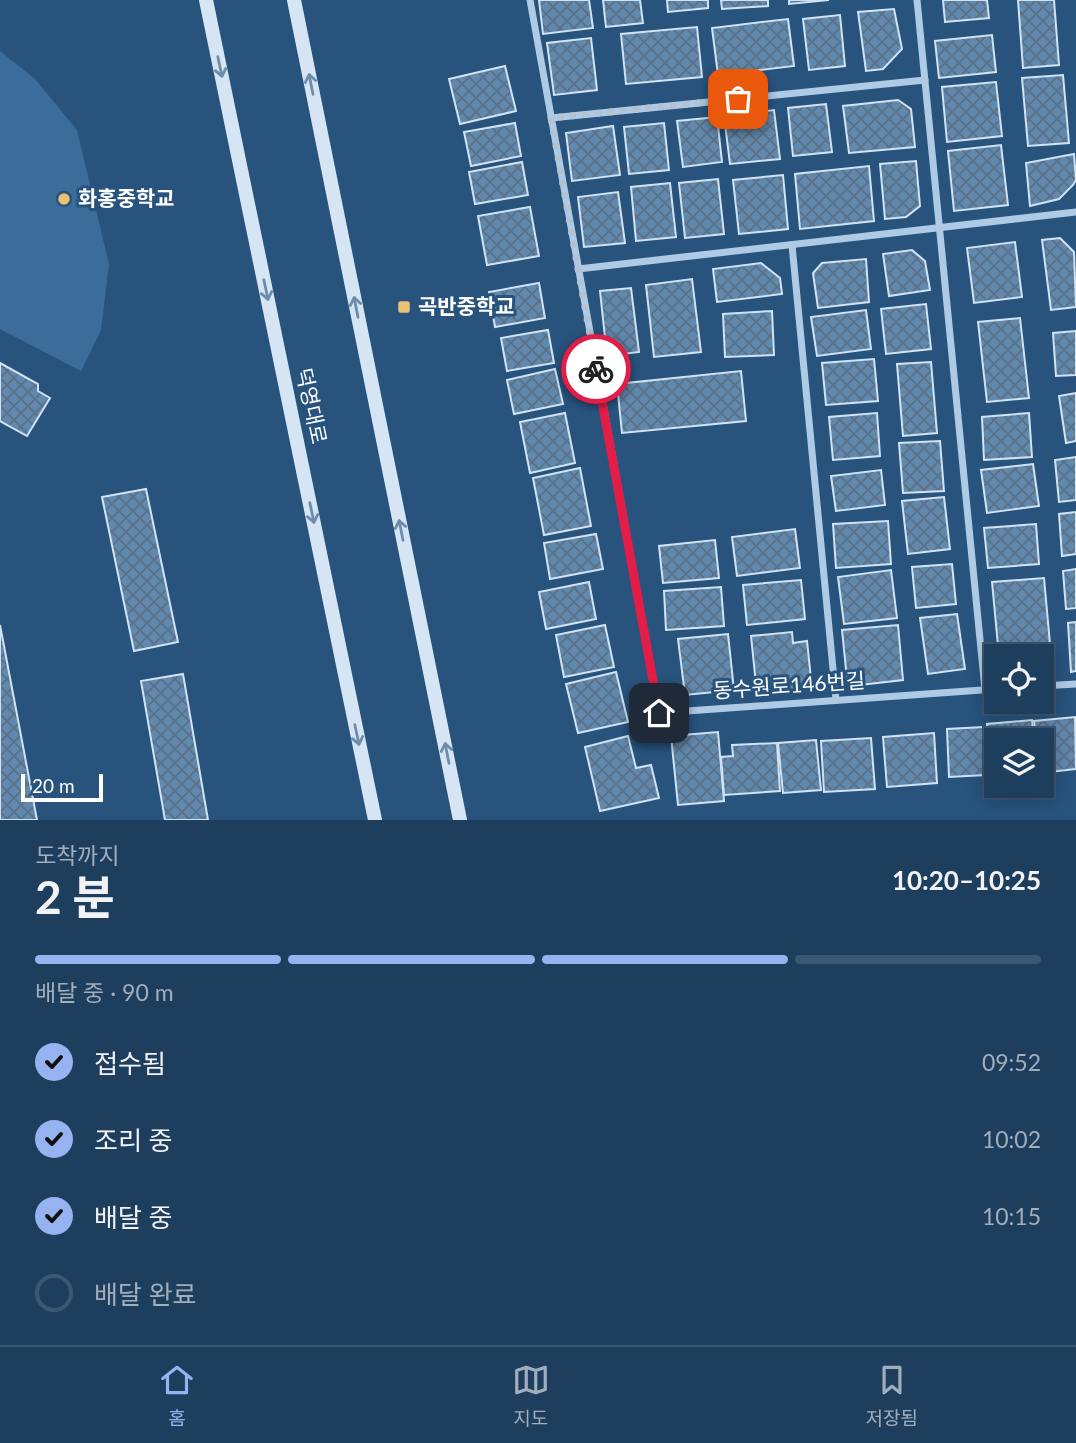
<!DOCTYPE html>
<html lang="ko">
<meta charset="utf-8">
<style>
body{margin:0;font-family:Lato,"Noto Sans KR",sans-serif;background:#2b4967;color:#f1f3f6;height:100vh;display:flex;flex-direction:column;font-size:26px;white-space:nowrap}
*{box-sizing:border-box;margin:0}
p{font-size:23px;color:#a1aebc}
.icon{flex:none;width:38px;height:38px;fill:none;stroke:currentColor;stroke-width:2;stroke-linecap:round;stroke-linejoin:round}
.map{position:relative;height:820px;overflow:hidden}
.drawer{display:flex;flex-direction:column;background:#1e3e5e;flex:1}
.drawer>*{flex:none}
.fabs{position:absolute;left:984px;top:644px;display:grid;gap:14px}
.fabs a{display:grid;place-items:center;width:70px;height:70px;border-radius:0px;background:#1e3e5e;box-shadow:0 4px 18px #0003,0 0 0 2px #3c5773;font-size:35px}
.scale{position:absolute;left:21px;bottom:18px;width:82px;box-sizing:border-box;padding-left:7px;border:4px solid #fff;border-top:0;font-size:19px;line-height:24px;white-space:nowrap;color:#fff;-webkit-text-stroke:5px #28537d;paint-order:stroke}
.pin{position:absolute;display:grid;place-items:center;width:60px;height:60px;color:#fff;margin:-30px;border-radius:14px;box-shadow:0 4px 10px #0006}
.courier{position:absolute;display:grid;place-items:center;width:70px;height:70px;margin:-35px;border:5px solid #e11d48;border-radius:50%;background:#fff;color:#222;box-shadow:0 2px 9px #0007}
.head em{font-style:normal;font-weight:700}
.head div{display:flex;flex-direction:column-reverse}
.head{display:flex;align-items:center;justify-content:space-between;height:119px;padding:0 35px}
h1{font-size:46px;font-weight:700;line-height:52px}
.bar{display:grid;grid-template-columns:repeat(4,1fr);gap:10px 7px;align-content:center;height:84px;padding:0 35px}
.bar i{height:9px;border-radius:5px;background:#3c5773}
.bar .selected{background:#95b2f1}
.bar p{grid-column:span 4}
ol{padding:0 35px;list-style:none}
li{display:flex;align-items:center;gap:21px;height:77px}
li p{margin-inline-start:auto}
li .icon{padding:7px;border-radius:50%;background:#95b2f1;color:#111;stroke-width:4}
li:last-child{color:#a1aebc}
li i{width:38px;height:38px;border:4px solid #3c5773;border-radius:50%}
.tabs{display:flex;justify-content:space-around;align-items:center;height:98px;border-top:2px solid #3c5773;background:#1e3e5e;font-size:19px;color:#a1aebc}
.tabs a{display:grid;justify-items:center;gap:4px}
.tabs .selected{color:#95b2f1}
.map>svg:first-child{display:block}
</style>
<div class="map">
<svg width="1076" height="820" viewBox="0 0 1076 820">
<defs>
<pattern id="building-cross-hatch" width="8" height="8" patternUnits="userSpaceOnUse" patternTransform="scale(1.75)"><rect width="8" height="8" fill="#6188ad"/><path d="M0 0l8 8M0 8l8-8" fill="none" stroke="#597086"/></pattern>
</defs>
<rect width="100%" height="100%" fill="#28537d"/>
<!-- garden -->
<polygon fill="#3c6d9a" points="0,51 35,79 77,130 109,264 101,330 81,371 0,329"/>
<!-- building -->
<g fill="url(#building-cross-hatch)" stroke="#d0e3f4" stroke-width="2">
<polygon points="539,0 589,0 593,28 543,34"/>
<polygon points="603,0 640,0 643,23 606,27"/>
<polygon points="667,0 708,0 708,8 668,12"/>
<polygon points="721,0 768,0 768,6 722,9"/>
<polygon points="789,0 829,0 789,4"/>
<polygon points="943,0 987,0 989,18 945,22"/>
<polygon points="1018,0 1054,0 1059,65 1023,68"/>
<polygon points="894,9 902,49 883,69 866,71 858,12"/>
<polygon points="840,15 845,66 809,70 803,19"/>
<polygon points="788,19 794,66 718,75 712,28"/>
<polygon points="697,27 702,77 626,84 621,34"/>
<polygon points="992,35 996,72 939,78 935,41"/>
<polygon points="591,38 597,90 554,95 547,43"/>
<polygon points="505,66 516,111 460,124 449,79"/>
<polygon points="1063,75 1069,143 1028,146 1022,78"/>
<polygon points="996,82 1002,136 947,142 942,87"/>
<polygon points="898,100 911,109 915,147 849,153 843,106"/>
<polygon points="826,104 832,152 793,156 788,108"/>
<polygon points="774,110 780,159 730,164 724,116"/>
<polygon points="717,117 722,162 683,167 677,121"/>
<polygon points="515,123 521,156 471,166 464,132"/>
<polygon points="664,123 669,170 629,174 624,127"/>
<polygon points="613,126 620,175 572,181 566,133"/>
<polygon points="1001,145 1008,205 954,211 948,151"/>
<polygon points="1074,154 1076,180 1073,185 1059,199 1030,206 1026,163"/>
<polygon points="916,161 920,206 906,217 885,219 880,164"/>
<polygon points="522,162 528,195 475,204 469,172"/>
<polygon points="869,166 874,221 800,229 795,174"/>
<polygon points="783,175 788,229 739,234 733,180"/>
<polygon points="718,179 724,234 685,238 679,183"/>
<polygon points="670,183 676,237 636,241 631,187"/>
<polygon points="618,192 625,243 584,247 578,197"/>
<polygon points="530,207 539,256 487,265 478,216"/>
<polygon points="1060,238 1074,252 1076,307 1051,310 1042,240"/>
<polygon points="1015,242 1022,297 974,303 967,248"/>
<polygon points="912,250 925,261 930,290 889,296 883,254"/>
<polygon points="866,259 869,302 818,308 813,273 822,263"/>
<polygon points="761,263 780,278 782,294 717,302 713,269"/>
<polygon points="692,279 701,352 654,357 646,285"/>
<polygon points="539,283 545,318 495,327 489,292"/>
<polygon points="631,288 639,352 607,356 600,291"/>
<polygon points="926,304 931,349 886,354 881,309"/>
<polygon points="866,310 871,349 817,356 811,317"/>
<polygon points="772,311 774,355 725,357 723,314"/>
<polygon points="1020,318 1029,398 987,402 978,322"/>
<polygon points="548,330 554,363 507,371 501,338"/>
<polygon points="1076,331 1076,375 1056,376 1053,333"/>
<polygon points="874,359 878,401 826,405 822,363"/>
<polygon points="931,362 937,433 903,436 897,364"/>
<polygon points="0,363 38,384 38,391 50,398 27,436 0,421"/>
<polygon points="555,369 563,404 514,414 507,380"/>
<polygon points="741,371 746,421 622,433 617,384"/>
<polygon points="1076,393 1076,441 1066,443 1059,396"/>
<polygon points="565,413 575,463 530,473 520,422"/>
<polygon points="877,413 880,456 833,460 829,417"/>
<polygon points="1029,413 1032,457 984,460 982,417"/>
<polygon points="940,441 944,491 903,493 899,443"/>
<polygon points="1076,457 1076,500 1059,502 1055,460"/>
<polygon points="1033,464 1039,506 987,513 981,470"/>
<polygon points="580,468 591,526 544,535 533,478"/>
<polygon points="881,470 885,505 836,511 831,476"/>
<polygon points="146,489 178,642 134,651 102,497"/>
<polygon points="944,497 950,549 908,554 902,501"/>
<polygon points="1076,512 1076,554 1062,556 1059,514"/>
<polygon points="888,521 891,564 836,568 833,524"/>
<polygon points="1036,524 1039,564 988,568 984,528"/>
<polygon points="795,529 800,568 737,576 732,537"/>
<polygon points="596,534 603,569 550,579 544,543"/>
<polygon points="715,540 719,578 663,583 659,546"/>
<polygon points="952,564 956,604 916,608 912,567"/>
<polygon points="1076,569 1076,608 1066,609 1063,571"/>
<polygon points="891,570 897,618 844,624 838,577"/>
<polygon points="1044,578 1052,666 1041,667 1041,656 999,656 992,582"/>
<polygon points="801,580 805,619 747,625 743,585"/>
<polygon points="589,582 596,619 546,629 539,592"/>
<polygon points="721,587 724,626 666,630 664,591"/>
<polygon points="957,614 965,669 928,674 920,618"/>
<polygon points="1076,622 1076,671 1071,672 1068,623"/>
<polygon points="0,625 37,820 0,820"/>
<polygon points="605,625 614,667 564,677 556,635"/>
<polygon points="898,625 903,680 860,685 847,679 842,630"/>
<polygon points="792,632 793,643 807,641 812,688 757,694 751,636"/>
<polygon points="728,634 734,690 685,695 678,639"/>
<polygon points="616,672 628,722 578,733 566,684"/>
<polygon points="183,674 208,820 165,820 141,681"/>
<polygon points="1075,717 1076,769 1041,773 1041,740 1036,740 1034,721"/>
<polygon points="1032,720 1034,740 996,740 996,774 992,775 987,724"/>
<polygon points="983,727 986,775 949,777 947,729"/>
<polygon points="718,732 724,801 678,805 671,736"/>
<polygon points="934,733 937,783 887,787 883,737"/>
<polygon points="628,736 636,768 651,765 659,798 600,811 585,747"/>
<polygon points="871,738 875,789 824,792 821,741"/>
<polygon points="816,740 821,790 783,793 778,743"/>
<polygon points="777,743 780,791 724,795 721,757 733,756 732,745"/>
</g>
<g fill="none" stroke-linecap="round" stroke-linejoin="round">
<!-- street -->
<g stroke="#aecae4" stroke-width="7">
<polyline points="530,0 659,713 996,689"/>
<polyline points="917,0 985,690"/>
<polyline points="551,118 925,80"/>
<polyline points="792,245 836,700"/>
<polyline points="578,269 1076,212"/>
<polyline points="1041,686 1076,684"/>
</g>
<!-- secondary -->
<g stroke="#d6e5f4" stroke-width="14">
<polyline points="206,0 375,820"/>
<polyline points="294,0 460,820"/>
</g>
</g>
<!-- one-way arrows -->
<defs><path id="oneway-shaft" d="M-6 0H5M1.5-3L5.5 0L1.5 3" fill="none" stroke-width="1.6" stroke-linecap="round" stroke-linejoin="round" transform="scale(1.75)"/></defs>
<g stroke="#6e8dad">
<use href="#oneway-shaft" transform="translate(220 67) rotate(78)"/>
<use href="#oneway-shaft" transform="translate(311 84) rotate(-101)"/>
<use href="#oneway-shaft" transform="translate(266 290) rotate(78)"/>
<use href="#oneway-shaft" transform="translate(356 307) rotate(-101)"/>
<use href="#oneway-shaft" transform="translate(312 513) rotate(78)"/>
<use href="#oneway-shaft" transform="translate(401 530) rotate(-101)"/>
<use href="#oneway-shaft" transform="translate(357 735) rotate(78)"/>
<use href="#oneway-shaft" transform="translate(447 753) rotate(-101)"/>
</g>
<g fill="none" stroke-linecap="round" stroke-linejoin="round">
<!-- done -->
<polyline stroke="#b4c3d2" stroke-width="7" stroke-dasharray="0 12.6" points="596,369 551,118 738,99"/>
<!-- route -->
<polyline stroke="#e11d48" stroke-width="9" points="596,369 659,713"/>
</g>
<!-- markers -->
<g fill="#ebc175" stroke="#28537d" stroke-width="2.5">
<circle cx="64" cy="199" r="7"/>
<rect x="397" y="300" width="14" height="14" rx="3.5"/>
</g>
<g text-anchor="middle" stroke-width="6" stroke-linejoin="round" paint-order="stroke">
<!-- poi labels -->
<g font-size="21" font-weight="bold" fill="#fff" stroke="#28537d" text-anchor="start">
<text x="78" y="206">화홍중학교</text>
<text x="418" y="314">곡반중학교</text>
</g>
<!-- street labels -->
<g font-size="21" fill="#fff" stroke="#28537d">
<text transform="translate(311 406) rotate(78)" y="7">덕영대로</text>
<text transform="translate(789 686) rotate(-4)" y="7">동수원로146번길</text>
</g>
</g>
</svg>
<div class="fabs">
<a><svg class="icon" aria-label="locate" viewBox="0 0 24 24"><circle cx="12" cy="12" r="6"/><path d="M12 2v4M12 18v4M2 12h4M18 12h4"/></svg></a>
<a><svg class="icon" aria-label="layers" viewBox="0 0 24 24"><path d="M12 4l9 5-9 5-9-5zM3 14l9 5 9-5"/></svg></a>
</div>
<div class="scale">20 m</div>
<div class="pin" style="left:738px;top:99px;background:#ea580c"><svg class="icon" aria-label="bag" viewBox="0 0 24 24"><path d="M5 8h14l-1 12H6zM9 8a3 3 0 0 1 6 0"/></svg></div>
<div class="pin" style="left:659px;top:713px;background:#1f2937"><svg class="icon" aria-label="home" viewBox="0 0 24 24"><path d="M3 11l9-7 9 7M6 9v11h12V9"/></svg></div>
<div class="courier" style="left:596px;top:369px"><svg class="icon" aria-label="bike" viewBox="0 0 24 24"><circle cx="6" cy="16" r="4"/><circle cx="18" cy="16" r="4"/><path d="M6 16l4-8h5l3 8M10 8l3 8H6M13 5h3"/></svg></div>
</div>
<section class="drawer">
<div class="head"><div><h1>2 분</h1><p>도착까지</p></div><em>10:20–10:25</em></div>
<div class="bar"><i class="selected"></i><i class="selected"></i><i class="selected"></i><i></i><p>배달 중 · 90 m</p></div>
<ol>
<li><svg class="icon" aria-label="check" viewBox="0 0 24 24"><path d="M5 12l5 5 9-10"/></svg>접수됨<p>09:52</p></li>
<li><svg class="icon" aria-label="check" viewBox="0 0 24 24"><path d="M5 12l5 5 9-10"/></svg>조리 중<p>10:02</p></li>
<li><svg class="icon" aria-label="check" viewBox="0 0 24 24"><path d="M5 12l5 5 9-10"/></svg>배달 중<p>10:15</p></li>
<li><i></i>배달 완료</li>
</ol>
</section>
<nav class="tabs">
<a class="selected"><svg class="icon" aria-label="home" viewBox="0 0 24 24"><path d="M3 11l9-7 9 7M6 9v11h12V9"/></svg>홈</a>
<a><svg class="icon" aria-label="map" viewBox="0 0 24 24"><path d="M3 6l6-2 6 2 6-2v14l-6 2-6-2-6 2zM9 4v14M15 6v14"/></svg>지도</a>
<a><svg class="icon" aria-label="saved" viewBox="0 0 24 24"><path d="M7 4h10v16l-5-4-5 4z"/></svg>저장됨</a>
</nav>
